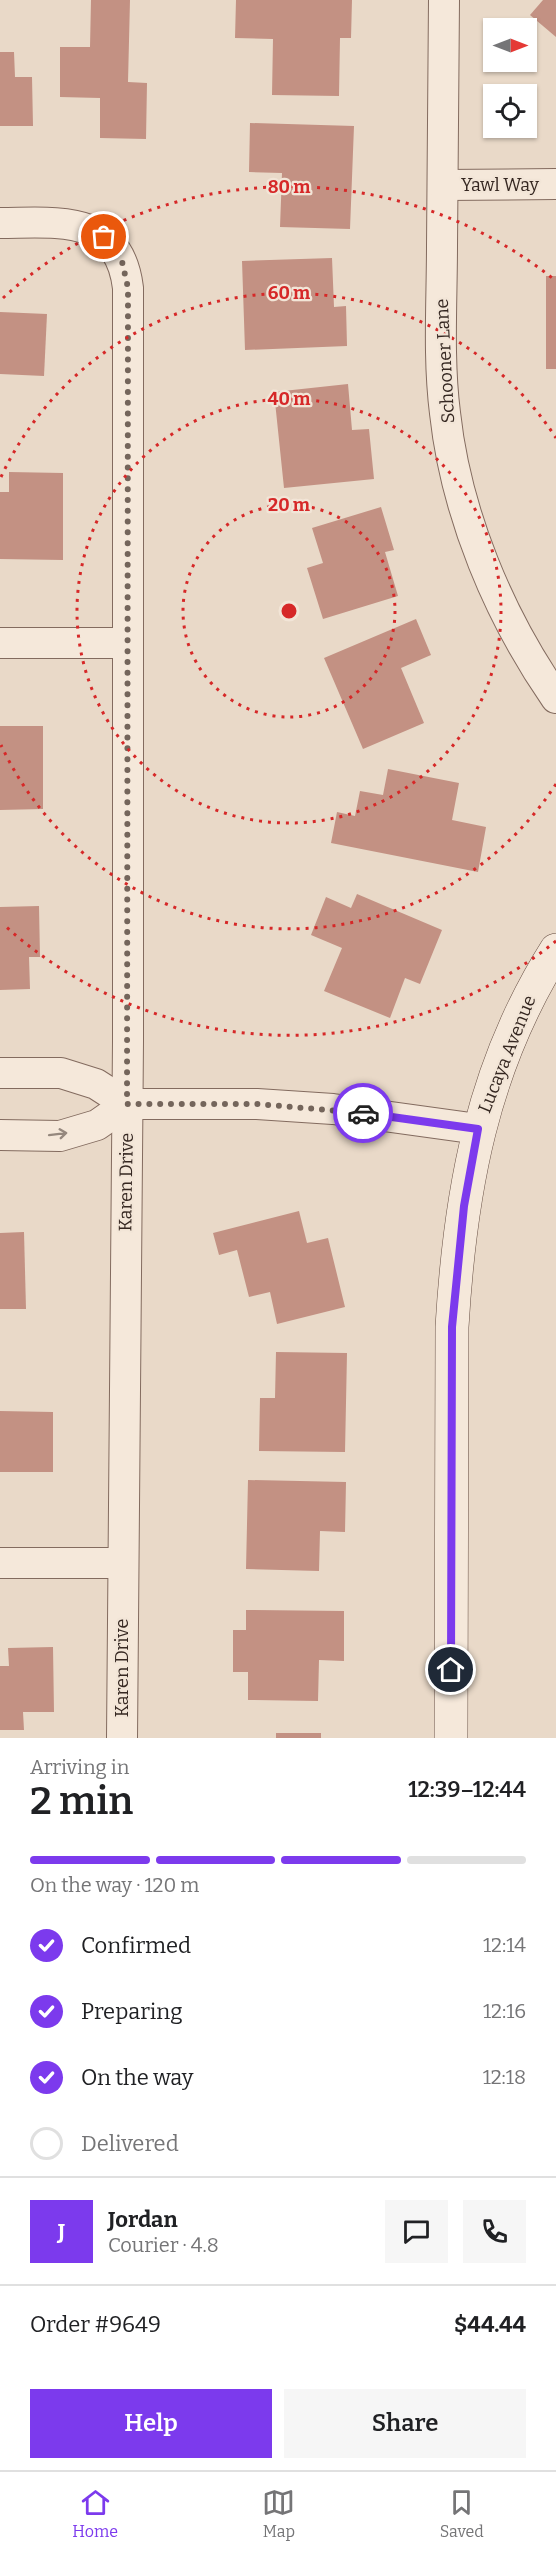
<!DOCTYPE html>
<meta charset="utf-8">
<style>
body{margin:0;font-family:Bitter,serif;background:#f6f6f6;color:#202124;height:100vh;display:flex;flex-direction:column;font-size:22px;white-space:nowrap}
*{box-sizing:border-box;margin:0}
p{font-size:20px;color:#757577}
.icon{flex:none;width:33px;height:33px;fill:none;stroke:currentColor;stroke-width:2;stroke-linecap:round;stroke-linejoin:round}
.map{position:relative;height:1738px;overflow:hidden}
.sheet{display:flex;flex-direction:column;background:#fff;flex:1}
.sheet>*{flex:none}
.needle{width:39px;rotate:90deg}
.fabs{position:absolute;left:483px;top:18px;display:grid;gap:12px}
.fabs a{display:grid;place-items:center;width:54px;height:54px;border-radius:0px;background:#fff;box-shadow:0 2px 4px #0004;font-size:30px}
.pin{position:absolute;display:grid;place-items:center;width:51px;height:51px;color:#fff;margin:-26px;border:3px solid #fff;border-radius:50%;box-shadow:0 2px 6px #0007}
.courier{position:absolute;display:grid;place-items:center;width:60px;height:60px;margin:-30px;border:4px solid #7c3aed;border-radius:50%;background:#fff;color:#222;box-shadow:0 2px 8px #0007}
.overview em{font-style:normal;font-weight:600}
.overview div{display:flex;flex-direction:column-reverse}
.overview{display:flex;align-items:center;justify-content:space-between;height:102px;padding:0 30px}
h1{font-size:39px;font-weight:600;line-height:45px}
.bar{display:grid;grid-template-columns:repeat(4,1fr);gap:9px 6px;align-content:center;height:72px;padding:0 30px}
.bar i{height:8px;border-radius:4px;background:#e0e0e0}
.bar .active{background:#7c3aed}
.bar p{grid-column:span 4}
.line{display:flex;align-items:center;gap:15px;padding:0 30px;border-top:2px solid #e0e0e0}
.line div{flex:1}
.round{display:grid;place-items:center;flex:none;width:63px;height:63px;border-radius:0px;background:#f6f6f6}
ol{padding:0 30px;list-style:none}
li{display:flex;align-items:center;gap:18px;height:66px}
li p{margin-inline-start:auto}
li .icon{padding:6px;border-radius:50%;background:#7c3aed;color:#fff;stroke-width:4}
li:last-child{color:#757577}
li i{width:33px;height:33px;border:3px solid #e0e0e0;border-radius:50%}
.primary-button{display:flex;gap:12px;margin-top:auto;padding:12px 30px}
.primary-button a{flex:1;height:69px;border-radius:0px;background:#7c3aed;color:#fff;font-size:24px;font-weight:600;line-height:69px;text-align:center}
.primary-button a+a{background:#f6f6f6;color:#202124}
.menu{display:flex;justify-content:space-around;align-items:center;height:84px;border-top:2px solid #e0e0e0;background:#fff;font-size:16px;color:#757577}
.menu a{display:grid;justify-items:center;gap:3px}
.menu .active{color:#7c3aed}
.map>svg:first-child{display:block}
</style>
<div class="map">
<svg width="556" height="1738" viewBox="0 0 556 1738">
<rect width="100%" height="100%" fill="#e9d9c8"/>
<!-- building -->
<g fill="#c39183">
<polygon points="91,0 130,0 128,82 147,83 146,139 100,138 100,98 60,97 60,47 90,47"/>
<polygon points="236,0 352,0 351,38 340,38 339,96 272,95 273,39 235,38"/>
<polygon points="543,0 556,0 556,37 530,15"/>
<polygon points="0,52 14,52 15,77 32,77 33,126 0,126"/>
<polygon points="250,123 354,126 350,229 280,227 282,173 249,172"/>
<polygon points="332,258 334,307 346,306 347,346 245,350 242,261"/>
<rect x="546" y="276" width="10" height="93"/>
<polygon points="0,312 47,314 44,376 0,374"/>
<polygon points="348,384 352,430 369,429 374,479 284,488 274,392"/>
<polygon points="9,472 63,473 63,560 0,559 0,492 9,492"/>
<polygon points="381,507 394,550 385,552 398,596 323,619 307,568 323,563 312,528"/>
<polygon points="416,619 431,655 401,668 424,723 363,749 324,658"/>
<polygon points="0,726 43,726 43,809 0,810"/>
<polygon points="388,769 459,783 452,820 486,827 478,872 331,843 337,812 355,816 360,791 383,795"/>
<polygon points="357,894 442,930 420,984 405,978 390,1018 324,991 342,948 311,935 326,897 351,908"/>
<polygon points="39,906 40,957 29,957 30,989 0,990 0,907"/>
<polygon points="299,1211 307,1243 328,1238 345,1307 277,1324 270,1292 249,1297 237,1250 219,1255 213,1233"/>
<polygon points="24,1232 26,1309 0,1309 0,1233"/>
<polygon points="276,1352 347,1353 345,1452 259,1451 260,1398 275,1398"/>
<polygon points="0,1411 53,1412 53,1472 0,1472"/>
<polygon points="248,1480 346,1482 345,1532 320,1531 319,1571 246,1569"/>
<polygon points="246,1610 344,1611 344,1661 319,1660 318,1701 248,1700 248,1672 233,1672 233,1630 246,1630"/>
<polygon points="53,1647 54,1712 23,1712 24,1730 0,1730 0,1666 9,1666 8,1648"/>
<rect x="276" y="1733" width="45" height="5"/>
</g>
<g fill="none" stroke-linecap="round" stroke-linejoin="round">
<defs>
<g id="street">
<path d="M444,0C443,82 443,163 442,245C442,301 438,358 445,413C456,514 499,616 556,698"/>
<polyline points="443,185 556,184"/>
<path d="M0,223C57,223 119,213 128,288V1041L122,1738"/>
<polyline points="0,643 128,643"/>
<polyline points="0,1073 61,1073 96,1084 127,1104 257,1104 333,1109 478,1129"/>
<polyline points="0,1135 60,1136 97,1125 127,1104"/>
<polyline points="0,1563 122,1563"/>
</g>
<path id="secondary" d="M451,1738L452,1327C460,1191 482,1067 556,950"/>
</defs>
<!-- street casing -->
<use href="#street" stroke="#836b5f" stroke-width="32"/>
<!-- secondary casing -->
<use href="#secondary" stroke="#654d42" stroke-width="34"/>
<!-- street -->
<use href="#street" stroke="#f5e8da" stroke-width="30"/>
<!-- secondary -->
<use href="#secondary" stroke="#f5e8da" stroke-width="33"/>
</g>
<!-- one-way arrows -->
<defs><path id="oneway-shaft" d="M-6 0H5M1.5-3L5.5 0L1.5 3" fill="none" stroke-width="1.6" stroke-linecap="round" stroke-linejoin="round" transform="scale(1.5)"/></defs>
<use stroke="#95887e" href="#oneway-shaft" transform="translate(58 1134) rotate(-7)"/>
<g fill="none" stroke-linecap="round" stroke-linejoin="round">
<!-- done -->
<polyline stroke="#74655b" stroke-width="6" stroke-dasharray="0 10.8" points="104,237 121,257 128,288 127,1104 257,1104 363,1113"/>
<!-- route -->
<polyline stroke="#7c3aed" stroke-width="8" points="363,1113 478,1129 464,1206 452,1327 451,1670"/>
</g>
<!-- distance rings -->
<g fill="none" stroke="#d62828" stroke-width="3" stroke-dasharray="3 6">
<circle cx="289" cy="611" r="106"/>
<circle cx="289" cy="611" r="212"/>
<path d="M556 784A318 318 0 0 1 1 745M1 477A318 318 0 0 1 556 438"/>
<path d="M556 941A424 424 0 0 1 3 924M3 298A424 424 0 0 1 556 281"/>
</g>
<g text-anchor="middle" stroke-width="4.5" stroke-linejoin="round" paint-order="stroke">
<!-- street labels -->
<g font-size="18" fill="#352721" stroke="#f2e5d7">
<text x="500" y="191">Yawl Way</text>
<text transform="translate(445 361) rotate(-93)" y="6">Schooner Lane</text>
<text transform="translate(507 1054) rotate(-68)" y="6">Lucaya Avenue</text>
<text transform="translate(126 1182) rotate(-89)" y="6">Karen Drive</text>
<text transform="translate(122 1668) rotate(-90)" y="6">Karen Drive</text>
</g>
</g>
<circle cx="289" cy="611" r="9" fill="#d62828" stroke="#f2e5d7" stroke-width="3"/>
<g font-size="18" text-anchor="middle" font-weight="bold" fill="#d62828" stroke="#f2e5d7" stroke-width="4.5" stroke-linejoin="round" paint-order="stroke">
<text x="289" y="193">80 m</text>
<text x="289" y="299">60 m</text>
<text x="289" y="405">40 m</text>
<text x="289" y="511">20 m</text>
</g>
</svg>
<div class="fabs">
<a><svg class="needle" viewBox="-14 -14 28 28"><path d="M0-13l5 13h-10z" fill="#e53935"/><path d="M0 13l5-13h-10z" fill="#757577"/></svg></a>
<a><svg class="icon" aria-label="locate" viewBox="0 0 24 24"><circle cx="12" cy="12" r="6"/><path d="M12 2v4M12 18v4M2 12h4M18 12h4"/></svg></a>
</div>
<div class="pin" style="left:104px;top:237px;background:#ea580c"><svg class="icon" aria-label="bag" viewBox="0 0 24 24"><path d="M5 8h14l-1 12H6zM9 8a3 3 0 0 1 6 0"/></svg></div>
<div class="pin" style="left:451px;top:1670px;background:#1f2937"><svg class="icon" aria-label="home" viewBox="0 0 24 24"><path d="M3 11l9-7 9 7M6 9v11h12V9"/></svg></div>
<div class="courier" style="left:363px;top:1113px"><svg class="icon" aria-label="car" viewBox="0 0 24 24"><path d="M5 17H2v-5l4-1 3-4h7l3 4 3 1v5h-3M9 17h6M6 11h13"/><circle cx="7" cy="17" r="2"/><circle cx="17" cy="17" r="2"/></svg></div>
</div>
<section class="sheet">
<div class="overview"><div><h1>2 min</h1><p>Arriving in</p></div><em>12:39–12:44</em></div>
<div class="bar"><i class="active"></i><i class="active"></i><i class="active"></i><i></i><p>On the way · 120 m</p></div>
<ol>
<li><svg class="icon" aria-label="check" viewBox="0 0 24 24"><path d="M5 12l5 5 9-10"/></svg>Confirmed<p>12:14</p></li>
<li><svg class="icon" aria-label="check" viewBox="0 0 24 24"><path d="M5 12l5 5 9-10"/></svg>Preparing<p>12:16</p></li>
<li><svg class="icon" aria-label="check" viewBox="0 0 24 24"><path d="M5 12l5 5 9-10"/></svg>On the way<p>12:18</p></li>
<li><i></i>Delivered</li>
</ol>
<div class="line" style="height:108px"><b class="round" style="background:#7c3aed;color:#fff">J</b><div><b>Jordan</b><p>Courier · 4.8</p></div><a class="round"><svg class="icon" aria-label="chat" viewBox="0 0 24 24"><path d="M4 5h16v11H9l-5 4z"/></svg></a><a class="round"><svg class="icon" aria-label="phone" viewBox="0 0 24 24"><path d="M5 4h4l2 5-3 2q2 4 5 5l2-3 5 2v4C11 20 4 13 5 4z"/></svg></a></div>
<div class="line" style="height:78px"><div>Order #9649</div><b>$44.44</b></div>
<div class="primary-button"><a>Help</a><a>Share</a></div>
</section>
<nav class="menu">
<a class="active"><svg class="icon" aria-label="home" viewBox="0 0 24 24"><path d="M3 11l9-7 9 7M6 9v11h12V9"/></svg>Home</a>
<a><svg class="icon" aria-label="map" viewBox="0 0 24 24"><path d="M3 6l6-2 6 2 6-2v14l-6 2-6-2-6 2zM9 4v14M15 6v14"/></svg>Map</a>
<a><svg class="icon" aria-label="saved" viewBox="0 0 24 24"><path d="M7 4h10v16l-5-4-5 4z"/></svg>Saved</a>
</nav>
